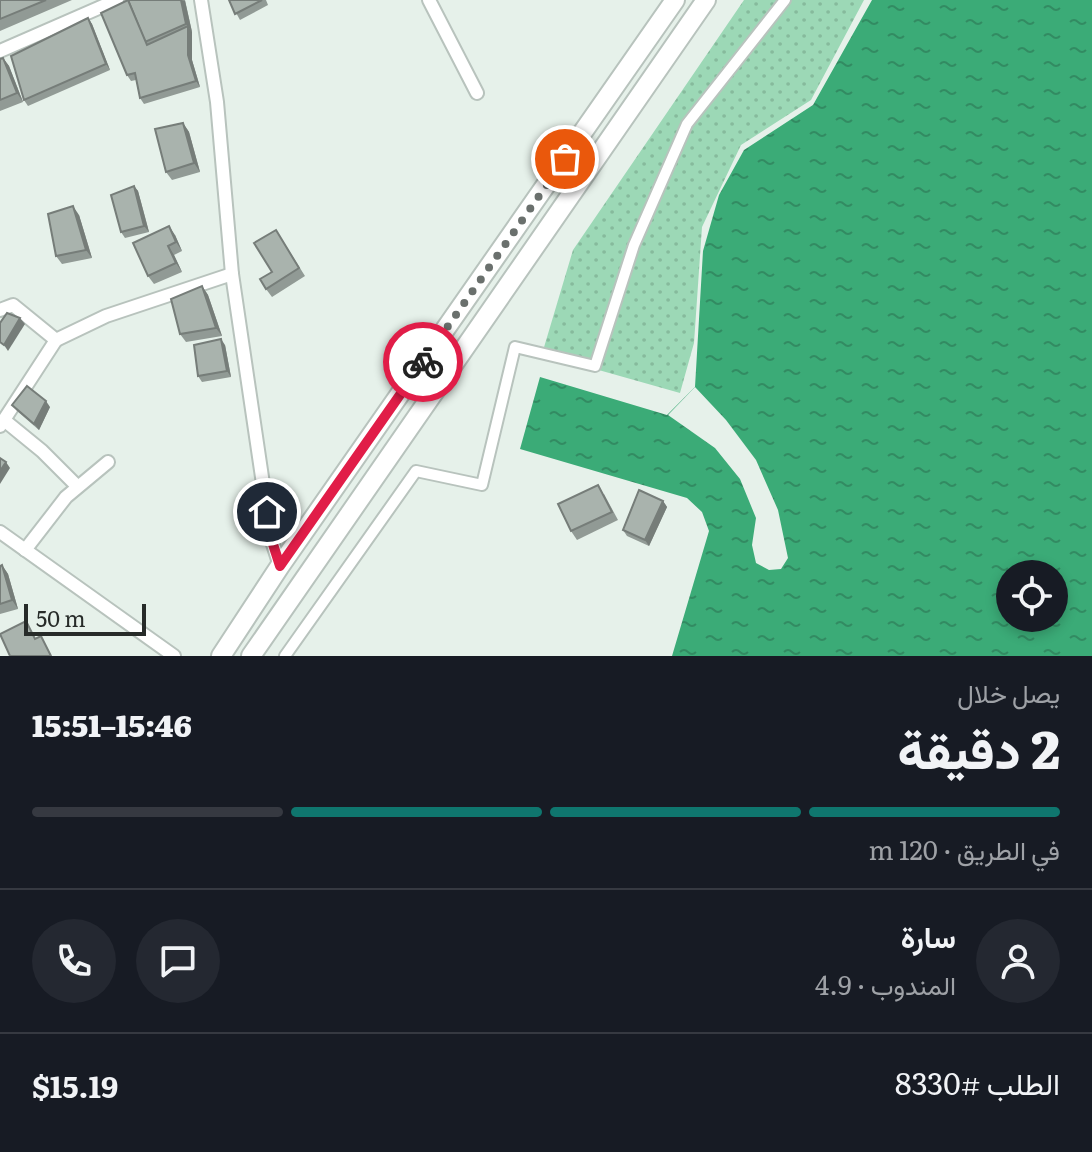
<!DOCTYPE html>
<html lang="ar">
<meta charset="utf-8">
<style>
body{margin:0;font-family:Literata,Vazirmatn,serif;background:#242831;color:#f1f3f6;direction:rtl;height:100vh;display:flex;flex-direction:column;font-size:30px;white-space:nowrap}
*{box-sizing:border-box;margin:0}
p{font-size:26px;color:#9ea1a6}
.icon{flex:none;width:44px;height:44px;fill:none;stroke:currentColor;stroke-width:2;stroke-linecap:round;stroke-linejoin:round}
.map{position:relative;height:656px;overflow:hidden;direction:ltr}
.details{display:flex;flex-direction:column;background:#171b24;flex:1}
.details>*{flex:none}
.controls{position:absolute;left:996px;top:560px;display:grid;gap:16px}
.controls a{display:grid;place-items:center;width:72px;height:72px;border-radius:50%;background:#171b24;box-shadow:0 4px 12px #0003;font-size:40px}
.scale{position:absolute;left:24px;bottom:20px;width:122px;box-sizing:border-box;padding-left:8px;border:4px solid #272b29;border-top:0;font-size:22px;line-height:28px;white-space:nowrap;color:#272b29;-webkit-text-stroke:6px #e6f1ea;paint-order:stroke}
.pin{position:absolute;display:grid;place-items:center;width:68px;height:68px;color:#fff;margin:-34px;border:4px solid #fff;border-radius:50%;box-shadow:0 2px 8px #0007}
.courier{position:absolute;display:grid;place-items:center;width:80px;height:80px;margin:-40px;border:6px solid #e11d48;border-radius:50%;background:#fff;color:#222;box-shadow:0 2px 10px #0007}
.head em{font-style:normal;font-weight:800}
.head div{display:flex;flex-direction:column-reverse}
.head{display:flex;align-items:center;justify-content:space-between;height:136px;padding:0 32px}
h1{font-size:52px;font-weight:800;line-height:60px}
.bar{display:grid;grid-template-columns:repeat(4,1fr);gap:12px 8px;align-content:center;height:96px;padding:0 32px}
.bar i{height:10px;border-radius:6px;background:#363941}
.bar .on{background:#0f766e}
.bar p{grid-column:span 4}
.line{display:flex;align-items:center;gap:20px;padding:0 32px;border-top:2px solid #363941}
.line div{flex:1}
.round{display:grid;place-items:center;flex:none;width:84px;height:84px;border-radius:42px;background:#242831}
.map>svg:first-child{display:block}
</style>
<div class="map">
<svg width="1092" height="656" viewBox="0 0 1092 656">
<defs>
<pattern id="grass-dots" width="8" height="8" patternUnits="userSpaceOnUse" patternTransform="scale(2)"><rect width="8" height="8" fill="#9cd8b6"/><path d="M2 2h.1M6 6h.1" fill="none" stroke="#86ba9c" stroke-width="1.8" stroke-linecap="round"/></pattern>
<pattern id="water-ripples" width="26" height="14" patternUnits="userSpaceOnUse" patternTransform="scale(2)"><rect width="26" height="14" fill="#3bab77"/><path d="M2 4q2-2 4 0t4 0M15 11q2-2 4 0t4 0" fill="none" stroke="#328b62"/></pattern>
</defs>
<rect width="100%" height="100%" fill="#e6f1ea"/>
<!-- grass -->
<polygon fill="url(#grass-dots)" points="744,0 864,0 811,100 741,145 702,227 694,343 680,393 542,354 573,250"/>
<!-- water -->
<path fill="url(#water-ripples)" fill-rule="evenodd" d="M872,0H1092V656H672L709,531L702,512L687,498L520,449L540,377L667,415L695,387L703,251L719,195L744,150L813,105ZM1010,574H1054V618H1010Z"/>
<!-- pier -->
<polygon fill="#e6f1ea" points="695,387 726,420 756,460 778,510 788,558 781,569 769,570 756,563 752,545 756,518 740,479 715,448 668,415"/>
<g fill="none" stroke-linecap="round" stroke-linejoin="round">
<defs>
<polyline id="pedestrian" points="285,656 416,471 482,485 515,347 595,366 634,245 687,124 785,0"/>
<g id="minor">
<polyline points="201,0 217,102 232,274 271,538 280,566"/>
<polyline points="429,0 477,93"/>
<polyline points="0,51 117,0"/>
<polyline points="0,310 13,305 56,340"/>
<polyline points="56,340 106,316 232,274"/>
<polyline points="4,420 42,451 77,486"/>
<polyline points="0,426 56,340"/>
<polyline points="0,532 174,656"/>
<polyline points="25,550 66,497 108,462"/>
</g>
<g id="secondary">
<polyline points="221,656 280,566 675,0"/>
<polyline points="251,656 706,0"/>
</g>
</defs>
<!-- pedestrian casing -->
<use href="#pedestrian" stroke="#b8c3bd" stroke-width="14"/>
<!-- minor casing -->
<use href="#minor" stroke="#b8c3bd" stroke-width="16"/>
<!-- secondary casing -->
<use href="#secondary" stroke="#b8c3bd" stroke-width="22"/>
<!-- pedestrian -->
<use href="#pedestrian" stroke="#fff" stroke-width="10"/>
<!-- minor -->
<use href="#minor" stroke="#fff" stroke-width="12"/>
<!-- secondary -->
<use href="#secondary" stroke="#fff" stroke-width="18"/>
</g>
<!-- wall -->
<g fill="#919a95">
<polygon points="0,0 72,0 0,31"/>
<polygon points="127,0 185,0 192,32 192,60 200,87 144,104 140,98 136,80 131,81 127,75"/>
<polygon points="229,0 266,0 268,5 240,20"/>
<polygon points="88,18 92,24 110,70 28,106 24,100"/>
<polygon points="3,58 9,66 23,102 0,111 0,59"/>
<polygon points="183,123 189,132 200,172 172,180 166,172"/>
<polygon points="134,186 138,191 149,232 125,238 121,232"/>
<polygon points="79,215 92,258 62,264 56,256"/>
<polygon points="276,230 305,276 272,297 266,289 272,272"/>
<polygon points="175,235 182,251 174,255 182,272 154,284 148,276"/>
<polygon points="202,286 208,295 222,336 186,342 180,334"/>
<polygon points="225,345 231,377 202,382 198,376"/>
<polygon points="12,405 50,407 39,430 17,411"/>
<polygon points="604,494 618,520 577,540 571,531"/>
<polygon points="663,501 667,507 649,546 627,536 623,530"/>
<polygon points="2,565 8,574 18,609 0,614 0,566"/>
</g>
<!-- shaded-wall -->
<g fill="#767d79">
<polygon points="181,0 185,1 192,32 186,24"/>
<polygon points="88,18 92,24 110,70 106,64"/>
<polygon points="188,26 192,32 192,60 200,87 196,81 188,55"/>
<polygon points="3,58 9,66 23,102 17,93"/>
<polygon points="183,123 189,132 200,172 194,163"/>
<polygon points="134,186 138,191 149,232 144,226"/>
<polygon points="73,206 79,215 92,258 86,250"/>
<polygon points="169,226 175,235 182,251 176,242"/>
<polygon points="168,246 174,255 182,272 176,263"/>
<polygon points="202,286 208,295 222,336 216,328"/>
<polygon points="20,318 25,324 8,351 4,345"/>
<polygon points="221,339 225,345 231,377 227,371"/>
<polygon points="46,401 50,407 39,430 34,424"/>
<polygon points="6,462 10,468 0,484 0,471"/>
<polygon points="663,501 667,507 649,546 645,540"/>
<polygon points="2,565 8,574 18,609 12,600"/>
</g>
<!-- building -->
<g fill="#a9b3ad" stroke="#767d79" stroke-width="2">
<polygon points="0,0 46,0 0,19"/>
<polygon points="128,0 181,0 186,24 145,42"/>
<polygon points="128,0 147,45 188,26 188,55 196,81 140,98 135,73 127,75 101,13"/>
<polygon points="229,0 262,0 235,14"/>
<polygon points="88,18 106,64 24,100 11,56"/>
<polygon points="3,58 17,93 0,100 0,59"/>
<polygon points="183,123 194,163 166,172 155,129"/>
<polygon points="134,186 144,226 121,232 111,195"/>
<polygon points="73,206 86,250 56,256 48,214"/>
<polygon points="169,226 176,242 168,246 176,263 148,276 133,243"/>
<polygon points="276,230 299,268 266,289 260,279 272,272 254,243"/>
<polygon points="202,286 216,328 180,334 171,299"/>
<polygon points="7,313 20,318 4,345 0,342 0,323"/>
<polygon points="221,339 227,371 198,376 194,345"/>
<polygon points="27,386 46,401 34,424 12,405"/>
<polygon points="0,458 6,462 0,471"/>
<polygon points="598,485 612,512 571,531 558,504"/>
<polygon points="639,490 663,501 645,540 623,530"/>
<polygon points="2,565 12,600 0,604 0,566"/>
<polygon points="26,621 35,639 41,636 51,656 10,656 0,634"/>
</g>
<g fill="none" stroke-linecap="round" stroke-linejoin="round">
<!-- done -->
<polyline stroke="#6a706d" stroke-width="8" stroke-dasharray="0 14.4" points="423,362 565,159"/>
<!-- route -->
<polyline stroke="#e11d48" stroke-width="10" points="267,512 271,538 280,566 423,362"/>
</g>
</svg>
<div class="controls">
<a><svg class="icon" aria-label="locate" viewBox="0 0 24 24"><circle cx="12" cy="12" r="6"/><path d="M12 2v4M12 18v4M2 12h4M18 12h4"/></svg></a>
</div>
<div class="scale">50 m</div>
<div class="pin" style="left:565px;top:159px;background:#ea580c"><svg class="icon" aria-label="bag" viewBox="0 0 24 24"><path d="M5 8h14l-1 12H6zM9 8a3 3 0 0 1 6 0"/></svg></div>
<div class="pin" style="left:267px;top:512px;background:#1f2937"><svg class="icon" aria-label="home" viewBox="0 0 24 24"><path d="M3 11l9-7 9 7M6 9v11h12V9"/></svg></div>
<div class="courier" style="left:423px;top:362px"><svg class="icon" aria-label="bike" viewBox="0 0 24 24"><circle cx="6" cy="16" r="4"/><circle cx="18" cy="16" r="4"/><path d="M6 16l4-8h5l3 8M10 8l3 8H6M13 5h3"/></svg></div>
</div>
<section class="details">
<div class="head"><div><h1>2 دقيقة</h1><p>يصل خلال</p></div><em>15:46–15:51</em></div>
<div class="bar"><i class="on"></i><i class="on"></i><i class="on"></i><i></i><p>في الطريق · 120 m</p></div>
<div class="line" style="height:144px"><a class="round"><svg class="icon" aria-label="person" viewBox="0 0 24 24"><circle cx="12" cy="8" r="4"/><path d="M4 21q1-7 8-7t8 7"/></svg></a><div><b>سارة</b><p>المندوب · 4.9</p></div><a class="round"><svg class="icon" aria-label="chat" viewBox="0 0 24 24"><path d="M4 5h16v11H9l-5 4z"/></svg></a><a class="round"><svg class="icon" aria-label="phone" viewBox="0 0 24 24"><path d="M5 4h4l2 5-3 2q2 4 5 5l2-3 5 2v4C11 20 4 13 5 4z"/></svg></a></div>
<div class="line" style="height:104px"><div>الطلب #8330</div><b>$15.19</b></div>
</section>
